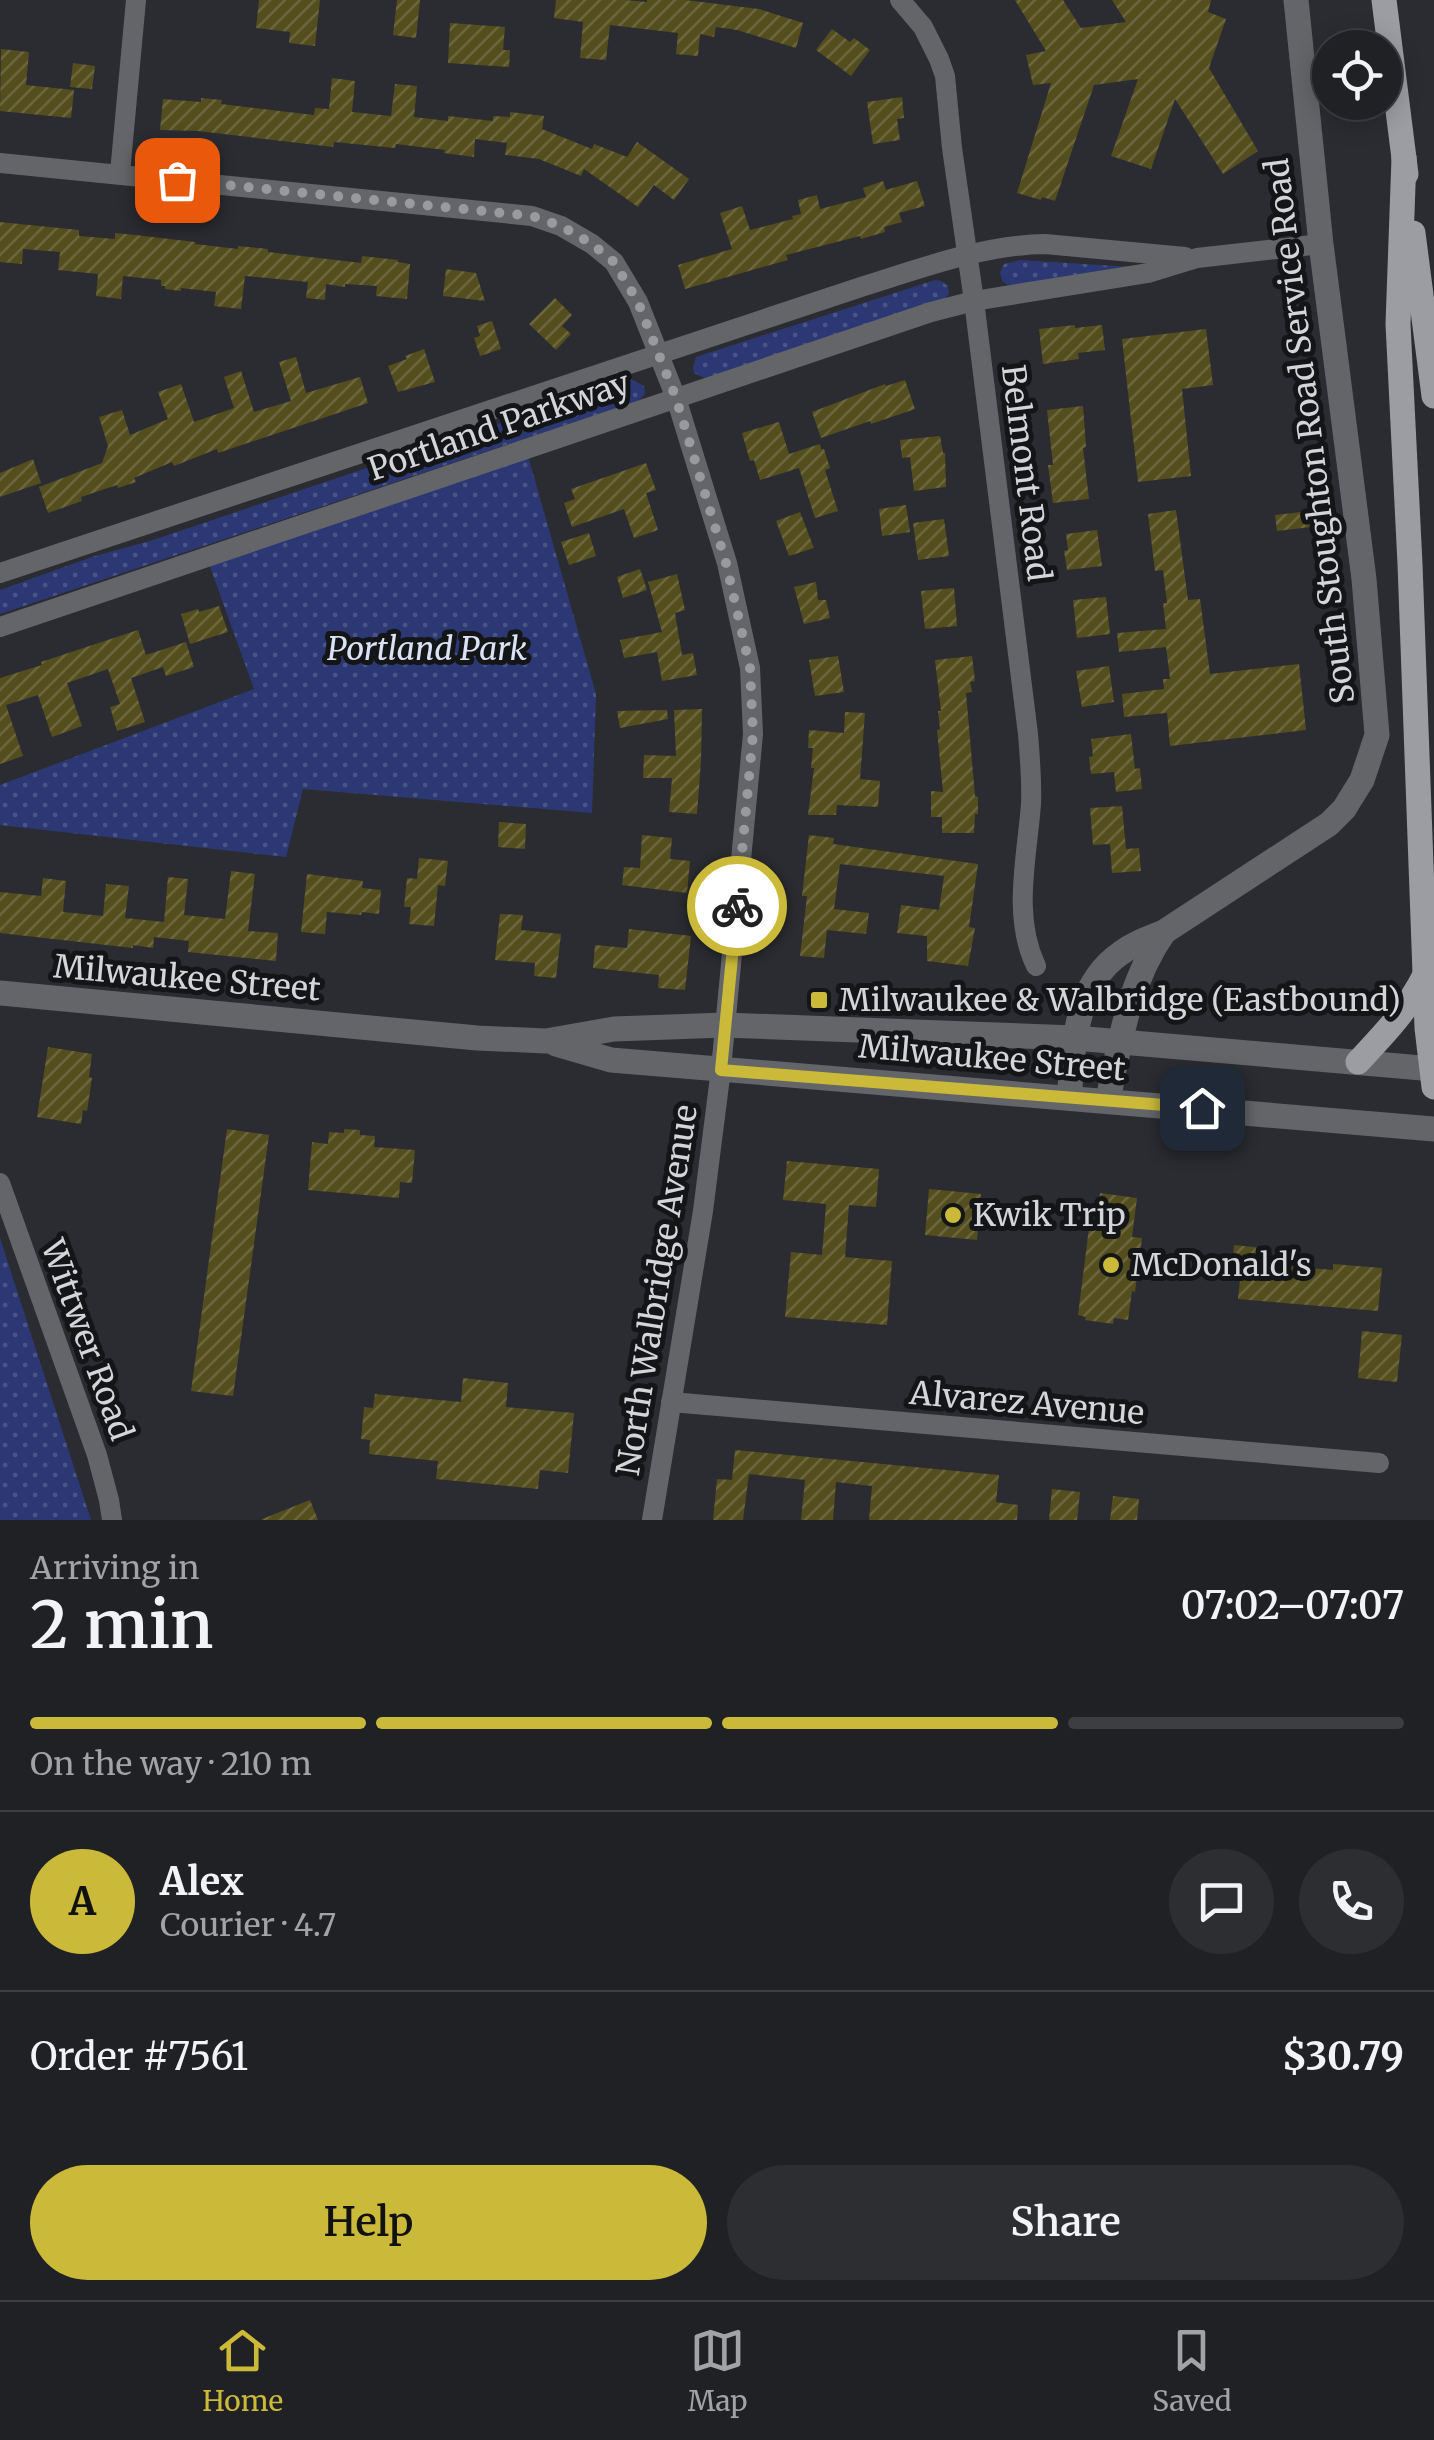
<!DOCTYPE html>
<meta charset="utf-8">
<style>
body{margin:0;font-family:Merriweather,serif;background:#2d2e32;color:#f1f3f6;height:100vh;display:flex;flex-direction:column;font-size:38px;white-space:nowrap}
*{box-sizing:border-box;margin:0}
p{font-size:32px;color:#a2a3a7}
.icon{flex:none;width:55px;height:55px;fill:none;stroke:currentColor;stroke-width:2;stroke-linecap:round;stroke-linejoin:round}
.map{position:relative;height:1520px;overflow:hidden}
.sheet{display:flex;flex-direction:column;background:#202125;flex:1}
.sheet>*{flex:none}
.controls{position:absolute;left:1312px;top:30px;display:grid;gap:20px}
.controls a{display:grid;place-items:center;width:90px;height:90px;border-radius:50%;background:#202125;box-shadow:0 5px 25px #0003,0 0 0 2px #3d3e42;font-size:50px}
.pin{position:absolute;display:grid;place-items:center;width:85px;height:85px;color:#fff;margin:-42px;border-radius:20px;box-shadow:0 5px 15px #0006}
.courier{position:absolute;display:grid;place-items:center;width:100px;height:100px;margin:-50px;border:8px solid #cbba39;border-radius:50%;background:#fff;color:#222;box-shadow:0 2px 12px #0007}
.head em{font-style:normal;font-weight:600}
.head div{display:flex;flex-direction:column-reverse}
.head{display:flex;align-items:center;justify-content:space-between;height:170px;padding:0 30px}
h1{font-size:65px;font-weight:600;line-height:75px}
.bar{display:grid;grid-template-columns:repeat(4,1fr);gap:15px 10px;align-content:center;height:120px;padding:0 30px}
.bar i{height:12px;border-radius:8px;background:#3d3e42}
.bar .current{background:#cbba39}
.bar p{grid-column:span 4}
.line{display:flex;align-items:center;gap:25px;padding:0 30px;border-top:2px solid #3d3e42}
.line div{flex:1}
.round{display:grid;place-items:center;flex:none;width:105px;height:105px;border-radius:52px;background:#2d2e32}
.cta{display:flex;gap:20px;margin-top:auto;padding:20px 30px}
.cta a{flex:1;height:115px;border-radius:60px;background:#cbba39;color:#111;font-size:40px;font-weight:600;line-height:115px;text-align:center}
.cta a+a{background:#2d2e32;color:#f1f3f6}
.tabs{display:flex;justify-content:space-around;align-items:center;height:140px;border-top:2px solid #3d3e42;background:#202125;font-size:28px;color:#a2a3a7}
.tabs a{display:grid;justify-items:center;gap:5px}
.tabs .current{color:#cbba39}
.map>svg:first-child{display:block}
</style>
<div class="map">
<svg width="1434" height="1520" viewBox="0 0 1434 1520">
<defs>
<pattern id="grass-dots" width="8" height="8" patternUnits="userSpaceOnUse" patternTransform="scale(2.5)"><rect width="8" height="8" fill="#2c3873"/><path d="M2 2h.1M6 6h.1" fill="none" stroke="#4a5486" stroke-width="1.8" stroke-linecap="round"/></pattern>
<pattern id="building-hatch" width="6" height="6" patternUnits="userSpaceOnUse" patternTransform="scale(2.5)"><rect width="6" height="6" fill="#544d1e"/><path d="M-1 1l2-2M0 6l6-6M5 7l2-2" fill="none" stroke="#6c663e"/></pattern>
</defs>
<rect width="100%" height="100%" fill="#2b2c31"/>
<!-- grass -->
<g fill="url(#grass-dots)">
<polygon points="1020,260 1131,267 1011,286 1002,281 1000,272 1004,264"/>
<polygon points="935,280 941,281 948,286 949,294 944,300 707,379 694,373 693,367 696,357"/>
<polygon points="631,379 644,386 645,394 638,401 0,614 0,590 92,557 153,540"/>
<polygon points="528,456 596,694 592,813 303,789 286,857 0,825 0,785 254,689 209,564"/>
<polygon points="0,1238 91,1520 0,1520"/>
</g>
<!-- building -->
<g fill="url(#building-hatch)">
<polygon points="259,0 320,0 315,46 289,43 290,32 256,28"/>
<polygon points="397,0 420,0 416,38 393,35"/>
<polygon points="556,0 625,0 647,2 647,0 685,0 759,9 803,23 796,48 737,30 716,27 714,37 700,34 698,56 676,54 678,33 610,25 606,60 580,58 583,22 554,18"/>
<polygon points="1015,0 1063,0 1081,28 1126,22 1112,0 1211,0 1208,12 1226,19 1209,68 1258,151 1223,174 1175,99 1151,169 1111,156 1138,79 1094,85 1055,201 1042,197 1041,200 1017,193 1051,83 1033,85 1026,55 1046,51"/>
<polygon points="450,23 505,27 503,50 510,50 509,67 448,63"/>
<polygon points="832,29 850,42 854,38 870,50 851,76 816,50"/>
<polygon points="1,49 29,52 26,85 74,90 71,118 0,111"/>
<polygon points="73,63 95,66 92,89 70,87"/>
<polygon points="332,78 355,81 352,112 391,116 395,84 417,86 414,117 448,121 448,116 493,121 493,116 510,117 510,112 544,116 542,129 592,149 594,144 627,157 637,142 689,179 674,200 654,185 638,207 584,169 581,176 539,159 505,155 507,143 475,139 474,157 444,153 445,150 396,144 395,148 334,142 333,147 198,131 160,130 163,99 201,102 201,98 222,100 221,104 314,115 315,108 329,109"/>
<polygon points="902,97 904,118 897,119 900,140 873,144 867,102"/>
<polygon points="883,181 886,190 917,181 925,206 899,213 902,222 884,227 885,232 861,239 860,236 786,255 788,260 685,289 678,265 732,249 720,213 742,206 750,230 793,219 792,216 801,214 798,200 817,195 820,209 866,197 863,188"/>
<polygon points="0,222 79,230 79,236 115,239 115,233 135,235 195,242 195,244 238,249 238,246 268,249 268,252 361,263 362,256 398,260 397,262 410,264 407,299 376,296 377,286 345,284 345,287 326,284 325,300 306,298 308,282 245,276 241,309 214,306 216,292 181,288 181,291 165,289 165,286 161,286 161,280 123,276 121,299 96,296 98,274 58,270 60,252 23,249 22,264 0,262"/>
<polygon points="446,269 476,273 485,301 443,296"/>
<polygon points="555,298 572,315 562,326 571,334 556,350 529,324"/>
<polygon points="492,321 501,349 480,356 474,338 480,336 477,326"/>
<polygon points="1075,325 1075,328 1102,325 1105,350 1078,353 1079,359 1043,364 1039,329"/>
<polygon points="1206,329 1213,385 1182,389 1191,476 1138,482 1122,339"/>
<polygon points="424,349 435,382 398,392 388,366 407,359 405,356"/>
<polygon points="296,357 306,393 360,377 368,403 218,453 217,449 174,466 172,462 134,478 136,482 118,488 117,485 81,497 82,501 48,513 39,487 102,463 108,446 99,417 122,410 130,435 168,419 158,392 181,384 194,422 234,408 224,377 241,371 254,412 291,401 279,362"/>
<polygon points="905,380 915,409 871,424 870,421 821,438 812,412 885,384 886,386"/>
<polygon points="1083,406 1086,447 1083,448 1089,499 1053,503 1048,465 1053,465 1047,410"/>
<polygon points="779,422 789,454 820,444 821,449 824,449 830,468 825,470 838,511 815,518 799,468 760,480 754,460 750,461 742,433"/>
<polygon points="940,436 943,453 945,453 946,487 914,491 910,457 902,458 900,440"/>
<polygon points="33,459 41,483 0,497 0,473"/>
<polygon points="646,463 656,490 646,493 658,530 634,538 624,509 572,527 564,503 575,499 571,489"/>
<polygon points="906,505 910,532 882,536 879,509"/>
<polygon points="1176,510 1188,600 1200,599 1210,674 1299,664 1306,730 1170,746 1167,713 1124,717 1122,694 1164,689 1163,679 1170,679 1166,647 1119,652 1117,633 1166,629 1163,603 1167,603 1163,570 1155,571 1148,514"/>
<polygon points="1319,510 1320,526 1277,531 1275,515"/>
<polygon points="800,512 814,548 789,556 776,521"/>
<polygon points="944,519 949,556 918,560 913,523"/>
<polygon points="1097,530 1102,566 1067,570 1064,551 1068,550 1066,534"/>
<polygon points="589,533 596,556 569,565 561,542"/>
<polygon points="640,569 647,590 623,598 617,577"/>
<polygon points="677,574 685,610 675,613 682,655 693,653 697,675 662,681 657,652 624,658 620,640 662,632 648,582"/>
<polygon points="816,582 818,600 826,600 830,618 804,624 794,587"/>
<polygon points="954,588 957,626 925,629 921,591"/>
<polygon points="1106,597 1110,634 1077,638 1073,600"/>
<polygon points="219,606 228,632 190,644 181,614 198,609 199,612"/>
<polygon points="138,630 146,655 186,642 194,667 166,676 163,667 131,678 145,722 117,731 110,707 120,704 108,669 67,683 82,726 52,737 38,695 6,705 23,756 0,764 0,678 42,665 41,662"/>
<polygon points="838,656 844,692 815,696 809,660"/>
<polygon points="972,656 975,681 970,682 972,692 966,693 975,796 978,797 978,814 975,814 974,833 942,833 942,817 931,817 931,791 943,792 937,730 940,729 938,711 941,711 935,660"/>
<polygon points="1109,666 1114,702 1082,707 1076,671"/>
<polygon points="702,709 701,761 697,814 669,812 672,778 643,778 644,755 676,756 674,710"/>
<polygon points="667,710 668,719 620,728 617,711"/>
<polygon points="845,712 865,713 860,779 880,781 878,807 837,805 836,815 808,815 814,768 811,768 813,748 808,748 809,730 844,733"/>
<polygon points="1131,734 1135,769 1140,768 1142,789 1116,792 1114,772 1091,774 1089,757 1093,756 1091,739"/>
<polygon points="1122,806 1126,849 1139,848 1141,871 1112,873 1110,844 1093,845 1090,808"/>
<polygon points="499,822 526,824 525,849 498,847"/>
<polygon points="642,835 672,838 670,859 690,861 687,893 622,885 624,867 640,868"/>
<polygon points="809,835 834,838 833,844 978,864 969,927 975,928 968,966 927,961 927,936 897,933 901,905 939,910 944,876 840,864 834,909 869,913 866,934 827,930 824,958 800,956 807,896 802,896"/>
<polygon points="419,858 448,861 445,886 438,885 434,926 409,924 411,907 404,907 407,878 417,879"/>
<polygon points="231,871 255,874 248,931 278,933 276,961 188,952 189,941 154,937 153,948 133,945 133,948 0,933 0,892 41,896 43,878 66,881 63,912 103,916 106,884 129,886 125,918 164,922 168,877 188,879 184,915 225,919"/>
<polygon points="307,874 363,881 362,888 381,890 379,914 362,912 361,915 327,912 325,934 301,932"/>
<polygon points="500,914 523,915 521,930 561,934 556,978 534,976 535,963 495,960"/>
<polygon points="629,929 691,936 685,990 658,988 659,975 593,968 595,945 627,948"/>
<polygon points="48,1047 92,1054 89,1077 92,1078 87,1111 83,1110 81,1124 37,1117"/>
<polygon points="227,1129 269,1135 233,1396 191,1391"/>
<polygon points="344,1129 360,1130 360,1135 375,1136 374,1147 415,1150 412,1183 400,1182 399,1198 308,1190 312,1142 328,1144 329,1132 344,1133"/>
<polygon points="787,1161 879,1169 876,1207 849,1205 845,1257 892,1261 887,1325 785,1317 791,1252 822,1255 826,1204 783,1200"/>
<polygon points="929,1189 981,1194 977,1240 925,1235"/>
<polygon points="1100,1193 1137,1198 1132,1237 1142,1238 1135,1292 1132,1291 1128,1320 1114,1318 1113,1324 1085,1320 1086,1317 1078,1315 1090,1220 1096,1221"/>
<polygon points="1234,1245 1262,1248 1261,1264 1333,1270 1333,1264 1382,1268 1378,1311 1238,1299 1240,1280 1231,1279"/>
<polygon points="1362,1331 1402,1335 1397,1382 1358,1378"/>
<polygon points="463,1378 508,1383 506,1407 574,1413 568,1473 540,1470 538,1489 436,1479 438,1461 369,1454 370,1440 361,1439 364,1407 373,1408 375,1394 461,1402"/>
<polygon points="735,1450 999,1475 996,1502 1018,1505 1017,1520 869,1520 872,1486 836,1482 833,1520 801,1520 805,1480 749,1474 743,1520 713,1520 717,1479 732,1480"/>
<polygon points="1052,1489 1080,1492 1077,1520 1049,1520"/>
<polygon points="1113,1496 1139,1499 1137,1520 1110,1520"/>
<polygon points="310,1500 318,1520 262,1520 262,1519"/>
</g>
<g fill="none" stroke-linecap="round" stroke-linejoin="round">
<!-- minor -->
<g stroke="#646568" stroke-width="20">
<path d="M900,0L923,27L939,59L945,76L952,148L974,301L1028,734C1030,758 1032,781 1031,804C1027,858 1012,916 1036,966"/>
<polyline points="0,163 532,216 561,226 592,244 614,262 638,302 676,398 727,563 750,668 753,734 721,1069 703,1211 652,1520"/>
<polyline points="120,173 136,0"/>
<path d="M0,573L864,286C922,268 983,245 1045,244L1185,257"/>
<polyline points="0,627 931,312 974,301 1148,273 1197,258 1321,244"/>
<polyline points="0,1183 97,1455 109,1500 112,1520"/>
<polyline points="671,1402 1379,1463"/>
</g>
<!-- tertiary -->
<g stroke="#646568" stroke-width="25">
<polyline points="0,993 477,1038 546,1041 614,1029 725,1025 1075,1038 1434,1069"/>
<polyline points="556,1044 611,1060 1434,1129"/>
<path d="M1069,1098C1074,1047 1074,985 1121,953C1134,943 1149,938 1164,932L1329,824L1344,809L1362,780L1377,735L1364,579L1321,244L1296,0"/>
<path d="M1108,1100C1120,1041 1129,982 1164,932"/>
</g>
<!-- primary -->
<g stroke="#9b9da2" stroke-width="25">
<polyline points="1384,0 1406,174"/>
<polyline points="1404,158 1398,324 1410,564 1427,1028 1434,1087"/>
<polyline points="1413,233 1434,396"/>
<path d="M1358,1062C1386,1032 1406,1012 1425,975"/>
</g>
</g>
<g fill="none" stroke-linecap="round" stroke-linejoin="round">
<!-- done -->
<polyline stroke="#999a9e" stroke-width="10" stroke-dasharray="0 18" points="177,180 532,216 561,226 592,244 614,262 638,302 676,398 726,563 750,668 753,734 737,906"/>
<!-- route -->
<polyline stroke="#cbba39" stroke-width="12" points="737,906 721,1070 1202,1108"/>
</g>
<!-- markers -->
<g fill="#cbba39" stroke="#141517" stroke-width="4">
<rect x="809" y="990" width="20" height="20" rx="5"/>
<circle cx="953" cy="1215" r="10"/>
<circle cx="1111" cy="1265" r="10"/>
</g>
<g text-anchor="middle" stroke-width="10" stroke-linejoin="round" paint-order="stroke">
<!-- street labels -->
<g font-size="32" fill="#d4d5d9" stroke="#141517">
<text transform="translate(499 426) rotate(-19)" y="11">Portland Parkway</text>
<text transform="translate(1310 431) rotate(-97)" y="11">South Stoughton Road Service Road</text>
<text transform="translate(1026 473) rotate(83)" y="11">Belmont Road</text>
<text transform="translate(187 978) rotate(5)" y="11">Milwaukee Street</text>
<text transform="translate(992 1058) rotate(5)" y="11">Milwaukee Street</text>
<text transform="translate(657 1290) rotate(-81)" y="11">North Walbridge Avenue</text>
<text transform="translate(87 1340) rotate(70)" y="11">Wittwer Road</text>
<text transform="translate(1027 1403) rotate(5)" y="11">Alvarez Avenue</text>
</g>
<!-- park labels -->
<g font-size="32" font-style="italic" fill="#dbe2f6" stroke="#141517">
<text x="427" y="660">Portland Park</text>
</g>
<!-- poi labels -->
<g font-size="32" fill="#d4d5d9" stroke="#141517" text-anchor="start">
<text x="839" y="1011">Milwaukee &amp; Walbridge (Eastbound)</text>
<text x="973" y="1226">Kwik Trip</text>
<text x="1131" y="1276">McDonald's</text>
</g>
</g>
</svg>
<div class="controls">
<a><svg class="icon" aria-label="locate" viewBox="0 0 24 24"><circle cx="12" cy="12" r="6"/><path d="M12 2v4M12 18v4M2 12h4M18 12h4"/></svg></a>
</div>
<div class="pin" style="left:177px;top:180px;background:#ea580c"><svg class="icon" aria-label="bag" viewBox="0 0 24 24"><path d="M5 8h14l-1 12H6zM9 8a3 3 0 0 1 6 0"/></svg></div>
<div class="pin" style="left:1202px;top:1108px;background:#1f2937"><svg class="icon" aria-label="home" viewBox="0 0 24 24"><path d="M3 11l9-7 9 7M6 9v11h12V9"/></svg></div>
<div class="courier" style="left:737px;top:906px"><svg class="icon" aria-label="bike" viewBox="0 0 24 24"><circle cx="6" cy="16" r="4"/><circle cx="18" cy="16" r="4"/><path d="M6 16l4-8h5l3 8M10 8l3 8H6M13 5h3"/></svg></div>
</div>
<section class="sheet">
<div class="head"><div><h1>2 min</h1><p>Arriving in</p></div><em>07:02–07:07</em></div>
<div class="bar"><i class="current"></i><i class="current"></i><i class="current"></i><i></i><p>On the way · 210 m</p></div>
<div class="line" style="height:180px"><b class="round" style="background:#cbba39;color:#111">A</b><div><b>Alex</b><p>Courier · 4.7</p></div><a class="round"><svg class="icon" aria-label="chat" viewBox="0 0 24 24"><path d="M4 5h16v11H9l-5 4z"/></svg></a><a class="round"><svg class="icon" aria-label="phone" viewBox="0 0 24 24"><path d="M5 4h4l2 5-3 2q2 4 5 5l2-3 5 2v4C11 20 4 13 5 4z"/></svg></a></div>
<div class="line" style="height:130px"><div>Order #7561</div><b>$30.79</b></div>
<div class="cta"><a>Help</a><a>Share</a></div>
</section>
<nav class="tabs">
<a class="current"><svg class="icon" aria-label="home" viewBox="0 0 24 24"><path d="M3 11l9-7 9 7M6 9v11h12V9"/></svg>Home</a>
<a><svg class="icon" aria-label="map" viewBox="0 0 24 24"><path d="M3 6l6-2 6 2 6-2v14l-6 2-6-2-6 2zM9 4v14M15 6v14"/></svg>Map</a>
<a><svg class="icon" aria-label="saved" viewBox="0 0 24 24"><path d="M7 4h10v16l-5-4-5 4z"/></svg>Saved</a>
</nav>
